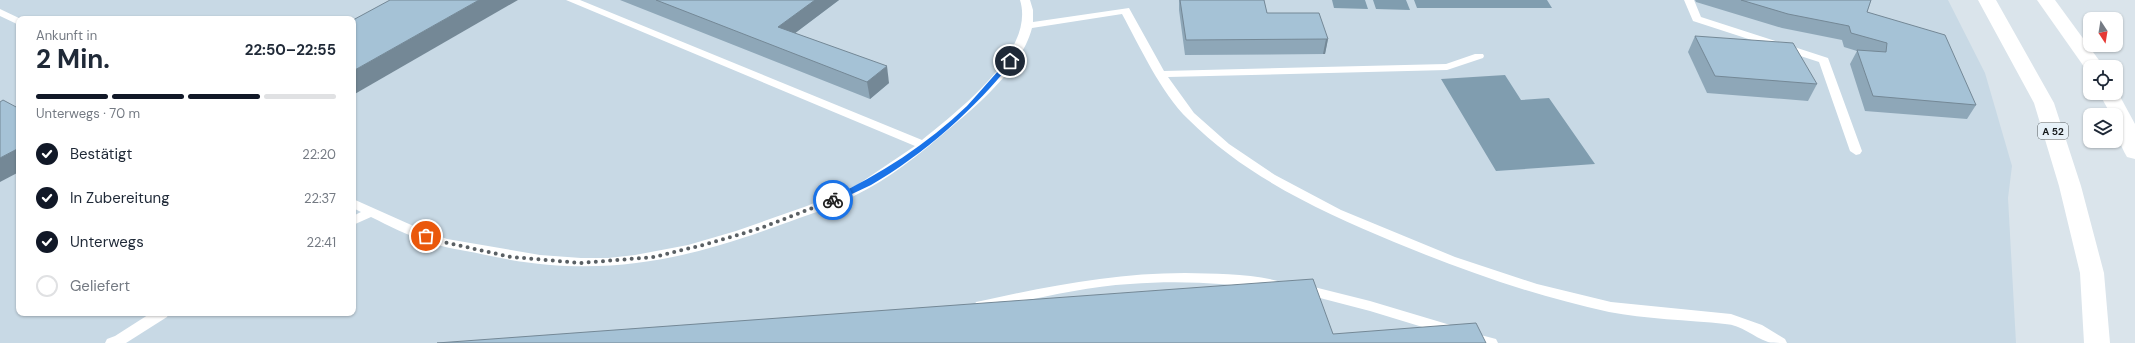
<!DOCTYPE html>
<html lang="de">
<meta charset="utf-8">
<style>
body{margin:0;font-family:"DM Sans",sans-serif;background:#f6f6f7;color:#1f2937;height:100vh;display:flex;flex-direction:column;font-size:15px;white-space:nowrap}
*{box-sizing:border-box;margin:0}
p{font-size:13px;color:#747a83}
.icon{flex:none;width:22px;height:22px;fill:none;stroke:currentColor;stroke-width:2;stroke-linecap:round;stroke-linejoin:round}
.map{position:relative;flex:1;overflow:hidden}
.sheet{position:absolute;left:16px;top:16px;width:340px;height:300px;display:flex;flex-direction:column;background:#fff;border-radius:8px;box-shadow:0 1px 3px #0004}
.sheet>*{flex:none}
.needle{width:26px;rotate:168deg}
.fabs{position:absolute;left:2083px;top:12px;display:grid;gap:8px}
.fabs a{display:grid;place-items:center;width:40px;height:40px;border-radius:8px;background:#fff;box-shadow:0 1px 3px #0004;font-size:20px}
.pin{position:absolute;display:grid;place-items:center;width:34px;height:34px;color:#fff;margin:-17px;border:2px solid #fff;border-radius:50%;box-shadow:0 1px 4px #0007}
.courier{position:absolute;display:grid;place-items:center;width:40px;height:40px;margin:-20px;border:3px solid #1a73e8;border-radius:50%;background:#fff;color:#222;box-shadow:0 1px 5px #0007}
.summary em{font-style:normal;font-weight:700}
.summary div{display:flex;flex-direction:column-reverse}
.summary{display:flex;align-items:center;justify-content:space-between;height:68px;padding:0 20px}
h1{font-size:26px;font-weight:700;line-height:30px}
.bar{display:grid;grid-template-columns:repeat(4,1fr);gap:6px 4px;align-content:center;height:48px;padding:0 20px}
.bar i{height:5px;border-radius:3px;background:#e0e1e3}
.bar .on{background:#111827}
.bar p{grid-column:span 4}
ol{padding:0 20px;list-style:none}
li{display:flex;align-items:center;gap:12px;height:44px}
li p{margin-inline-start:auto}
li .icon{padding:4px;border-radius:50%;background:#111827;color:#fff;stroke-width:4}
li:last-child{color:#747a83}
li i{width:22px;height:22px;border:2px solid #e0e1e3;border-radius:50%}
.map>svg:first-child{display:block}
</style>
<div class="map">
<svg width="2135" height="343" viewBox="0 0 2135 343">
<rect width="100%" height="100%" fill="#dae4eb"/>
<!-- built -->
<path fill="#c8d9e5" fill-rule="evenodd" d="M0,0H1948L1985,73L2012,166L2008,198L2016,343H0ZM19,19H353V313H19Z"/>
<!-- water -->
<g fill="#809daf">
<polygon points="1332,0 1365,0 1368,9 1334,8"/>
<polygon points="1373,0 1406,0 1410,10 1376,9"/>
<polygon points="1414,0 1547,0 1552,8 1417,8"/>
<polygon points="1505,75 1521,100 1549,98 1595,164 1496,171 1441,79"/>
</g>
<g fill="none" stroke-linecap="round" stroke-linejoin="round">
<!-- service -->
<g fill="#fff" fill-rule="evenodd">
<path d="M566,0H580L922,140C958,111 1036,51 1020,0H1030L1033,10V22L1129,8L1164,71L1446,64L1475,54H1483L1484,56L1483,58L1447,70L1168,77L1194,113L1229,144L1275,175L1341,210L1455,257L1537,284L1611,302L1731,314L1762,325L1785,339L1787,343C1781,343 1773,343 1768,342C1753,337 1742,325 1725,324C1689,320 1644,319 1609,312C1535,296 1464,271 1394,242C1320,211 1246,177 1188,119C1161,93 1140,47 1122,14L1032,28C1022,67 979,104 949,129C920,154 889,179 854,196C830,208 805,216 780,225C675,264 592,279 481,254C463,250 444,248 426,241C407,235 389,226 371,217L353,225V216L361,212L353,208V199L418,228L447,239L540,255L581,258H608L635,255L688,245L736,231L807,206L857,185L915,146Z"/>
<polygon points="1684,0 1694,0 1701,17 1828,58 1862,151 1860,154 1856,155 1850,151 1819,62 1693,21"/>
<polygon points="0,9 21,19 19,19 19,25 0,16"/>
<path d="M1185,273C1216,274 1251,273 1281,282L1283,285L1281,288L1276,290C1228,283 1179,280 1130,284C1080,287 1030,300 981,311L976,310L974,306L976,302L981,301C1049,286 1115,273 1185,273Z"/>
<polygon points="1302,284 1370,301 1457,327 1459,331 1457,335 1452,336 1370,311 1297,292 1295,289 1297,286"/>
<polygon points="151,313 169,313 167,317 126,343 105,343 107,339 115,336"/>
<polygon points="1469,332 1496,339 1498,343 1471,343 1464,341 1462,337 1464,333"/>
</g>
<!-- motorway -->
<g fill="#fff" fill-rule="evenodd">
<polygon points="1978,0 1996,0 2054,103 2081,186 2104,273 2110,343 2084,343 2080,273 2059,186 2034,103"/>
<polygon points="2037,0 2055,0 2104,67 2090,67 2090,72 2087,71"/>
<path d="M2116,89L2135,124V159L2127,157C2119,144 2116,130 2116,115H2111L2099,93H2116Z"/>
</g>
</g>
<!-- wall -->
<g fill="#8ea7b8">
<polygon points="620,0 839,0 795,33 889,83 870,99"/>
<polygon points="1179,0 1264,0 1267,13 1328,39 1325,54 1185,55 1179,10"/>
<polygon points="1695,0 1871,0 1867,12 1976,105 1967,119 1865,111 1850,64 1857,51 1844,47 1842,40 1782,28 1696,2"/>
<polygon points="1695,36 1817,84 1808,101 1707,93 1688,52"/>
</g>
<!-- shaded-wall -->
<g fill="#748896">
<polygon points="479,0 518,0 353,95 353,71"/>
<polygon points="815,0 839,0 782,43 778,27"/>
<polygon points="1326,39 1328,39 1325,54 1323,54"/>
<polygon points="887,66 889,83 870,99 867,82"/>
<polygon points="19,148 19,172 0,182 0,158"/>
</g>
<!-- building -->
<g fill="#a5c2d6" stroke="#748896">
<polygon points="390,0 479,0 353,71 353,20"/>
<polygon points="656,0 815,0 778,27 887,66 867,82"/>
<polygon points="1180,0 1264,0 1267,13 1319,13 1328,39 1186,40"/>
<polygon points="1741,0 1871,0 1867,12 1945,35 1976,105 1873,96 1857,50 1886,52 1887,43 1851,33 1849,26 1788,14"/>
<polygon points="1695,36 1793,43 1817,84 1715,76"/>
<polygon points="3,100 18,108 19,107 19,148 0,158 0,102"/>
<polygon points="1313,279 1333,334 1476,323 1486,343 437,343"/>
</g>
<!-- route -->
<path fill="#1a73e8" d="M1008,60L1013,61C977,107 922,156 871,185C859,191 847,196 835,202H830V198C880,175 927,144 967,106C981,91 994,75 1008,60Z"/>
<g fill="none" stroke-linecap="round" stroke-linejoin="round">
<!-- done -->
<polyline stroke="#5a6064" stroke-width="4" stroke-dasharray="0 7.2" points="426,236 439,241 511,257 581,263 654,257 707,244 761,228 833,200"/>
</g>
<g text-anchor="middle" stroke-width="3" stroke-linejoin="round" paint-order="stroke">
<!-- shield labels -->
<rect fill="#e7f1f8" stroke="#545a5d" stroke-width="1" x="2038" y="123" width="30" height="16" rx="3"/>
<g font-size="10" font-weight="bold" fill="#15191b">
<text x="2053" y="135">A 52</text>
</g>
</g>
</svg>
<div class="fabs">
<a><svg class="needle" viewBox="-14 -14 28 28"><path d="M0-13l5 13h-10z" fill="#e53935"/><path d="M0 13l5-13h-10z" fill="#747a83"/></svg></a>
<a><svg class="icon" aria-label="locate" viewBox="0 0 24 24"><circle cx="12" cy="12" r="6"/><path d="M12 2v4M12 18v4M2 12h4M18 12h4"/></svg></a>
<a><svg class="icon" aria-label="layers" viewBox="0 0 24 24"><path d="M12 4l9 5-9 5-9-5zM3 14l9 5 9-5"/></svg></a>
</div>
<div class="pin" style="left:426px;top:236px;background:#ea580c"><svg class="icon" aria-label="bag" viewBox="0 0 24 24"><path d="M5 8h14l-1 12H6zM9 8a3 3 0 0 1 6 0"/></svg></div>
<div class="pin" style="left:1010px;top:61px;background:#1f2937"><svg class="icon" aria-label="home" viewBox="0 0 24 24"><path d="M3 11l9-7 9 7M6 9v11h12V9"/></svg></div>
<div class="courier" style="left:833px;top:200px"><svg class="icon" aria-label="bike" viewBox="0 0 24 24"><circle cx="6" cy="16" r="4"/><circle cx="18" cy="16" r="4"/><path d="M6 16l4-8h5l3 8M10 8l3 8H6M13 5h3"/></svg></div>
<section class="sheet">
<div class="summary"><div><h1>2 Min.</h1><p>Ankunft in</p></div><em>22:50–22:55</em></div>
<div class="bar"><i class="on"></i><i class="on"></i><i class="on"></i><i></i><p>Unterwegs · 70 m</p></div>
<ol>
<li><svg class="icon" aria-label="check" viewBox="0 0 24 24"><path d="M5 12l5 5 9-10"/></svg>Bestätigt<p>22:20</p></li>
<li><svg class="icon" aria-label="check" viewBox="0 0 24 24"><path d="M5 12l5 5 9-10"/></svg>In Zubereitung<p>22:37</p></li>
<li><svg class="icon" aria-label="check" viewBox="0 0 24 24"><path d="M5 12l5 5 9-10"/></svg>Unterwegs<p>22:41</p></li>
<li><i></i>Geliefert</li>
</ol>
</section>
</div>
